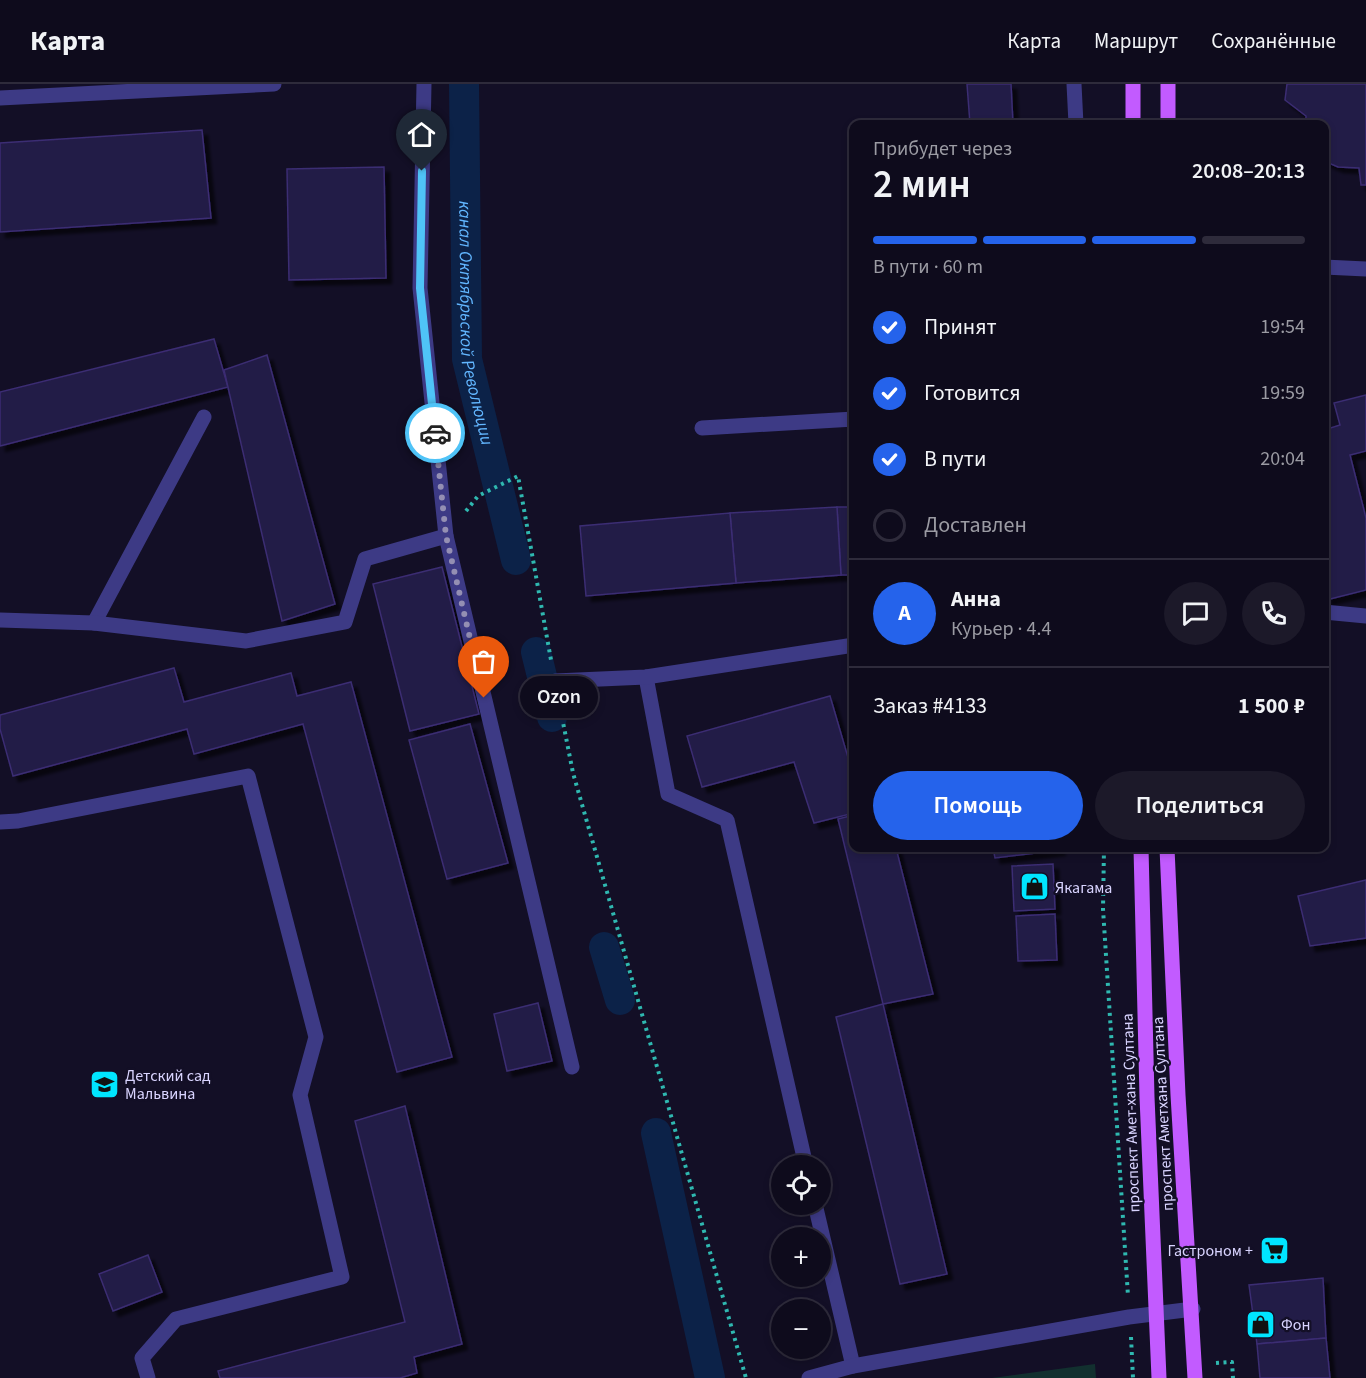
<!DOCTYPE html>
<html lang="ru">
<meta charset="utf-8">
<style>
body{margin:0;font-family:"Source Sans 3",sans-serif;background:#1c1929;color:#f1f3f6;height:100vh;display:flex;flex-direction:column;font-size:22px;white-space:nowrap}
*{box-sizing:border-box;margin:0}
p{font-size:20px;color:#9b9ba3}
.icon{flex:none;width:33px;height:33px;fill:none;stroke:currentColor;stroke-width:2;stroke-linecap:round;stroke-linejoin:round}
.map{position:relative;flex:1;overflow:hidden}
.side{position:absolute;left:849px;top:36px;width:480px;height:732px;display:flex;flex-direction:column;background:#0e0b1c;border-radius:12px;box-shadow:0 3px 9px #0003,0 0 0 2px #2e2b3b}
.side>*{flex:none}
.buttons{position:absolute;left:771px;top:1071px;display:grid;gap:12px}
.buttons a{display:grid;place-items:center;width:60px;height:60px;border-radius:50%;background:#0e0b1c;box-shadow:0 3px 9px #0003,0 0 0 2px #2e2b3b;font-size:30px}
.pin{position:absolute;display:grid;place-items:center;width:51px;height:51px;color:#fff;margin:-62px -26px;border-radius:50% 50% 50% 0;rotate:-45deg;box-shadow:0 0 6px #0007}
.pin .icon{rotate:45deg}
.courier{position:absolute;display:grid;place-items:center;width:60px;height:60px;margin:-30px;border:4px solid #4fc3f7;border-radius:50%;background:#fff;color:#222;box-shadow:0 2px 8px #0007}
.bubble{position:absolute;height:42px;border-radius:21px;background:#0e0b1c;box-shadow:0 3px 9px #0003,0 0 0 2px #2e2b3b;font-size:20px;font-weight:600;line-height:42px;text-align:center}
.overview em{font-style:normal;font-weight:600}
.overview div{display:flex;flex-direction:column-reverse}
.overview{display:flex;align-items:center;justify-content:space-between;height:102px;padding:0 24px}
h1{font-size:39px;font-weight:600;line-height:45px}
.bar{display:grid;grid-template-columns:repeat(4,1fr);gap:9px 6px;align-content:center;height:72px;padding:0 24px}
.bar i{height:8px;border-radius:4px;background:#2e2b3b}
.bar .selected{background:#2563eb}
.bar p{grid-column:span 4}
.line{display:flex;align-items:center;gap:15px;padding:0 24px;border-top:2px solid #2e2b3b}
.line div{flex:1}
.round{display:grid;place-items:center;flex:none;width:63px;height:63px;border-radius:32px;background:#1c1929}
ol{padding:0 24px;list-style:none}
li{display:flex;align-items:center;gap:18px;height:66px}
li p{margin-inline-start:auto}
li .icon{padding:6px;border-radius:50%;background:#2563eb;color:#fff;stroke-width:4}
li:last-child{color:#9b9ba3}
li i{width:33px;height:33px;border:3px solid #2e2b3b;border-radius:50%}
.action{display:flex;gap:12px;margin-top:auto;padding:12px 24px}
.action a{flex:1;height:69px;border-radius:36px;background:#2563eb;color:#fff;font-size:24px;font-weight:600;line-height:69px;text-align:center}
.action a+a{background:#1c1929;color:#f1f3f6}
header{display:flex;align-items:center;gap:36px;box-sizing:border-box;height:84px;padding:0 30px;background:#0e0b1c;border-bottom:2px solid #2e2b3b}
header strong{font-size:28px}
nav{display:flex;gap:33px;margin-inline-start:auto;font-size:21px}
.map>svg:first-child{display:block}
</style>
<header>
<strong>Карта</strong>
<nav><a>Карта</a><a>Маршрут</a><a>Сохранённые</a></nav>
</header>
<div class="map">
<svg width="1366" height="1294" viewBox="0 0 1366 1294">
<defs>
<filter id="shadow"><feDropShadow dx="5.5" dy="5.5" stdDeviation="1.5" flood-color="#0009"/></filter>
</defs>
<rect width="100%" height="100%" fill="#130f26"/>
<!-- green -->
<polygon fill="#12302f" points="1095,1280 1096,1294 992,1294"/>
<g fill="none" stroke-linecap="round" stroke-linejoin="round">
<!-- canal -->
<g stroke="#0c2248" stroke-width="30">
<path id="s1" d="M464,0L467,275L516,476"/>
<polyline points="536,568 552,633"/>
<polyline points="604,863 620,916"/>
<polyline points="656,1049 710,1294"/>
</g>
</g>
<!-- building -->
<g fill="#241b47" stroke="#3b2d73" stroke-width="1.5" filter="url(#shadow)">
<polygon points="967,0 1011,0 1013,40 970,40"/>
<polygon points="1287,0 1366,0 1366,101 1361,101 1359,84 1338,83 1324,77 1324,40 1306,40 1306,32 1285,16"/>
<polygon points="202,46 211,134 0,148 0,59"/>
<polygon points="384,83 386,194 289,196 287,85"/>
<polygon points="214,255 228,303 0,362 0,308"/>
<polygon points="267,271 335,520 282,537 224,286"/>
<polygon points="1366,311 1366,367 1350,371 1366,434 1366,506 1326,516 1324,346 1340,341 1334,319"/>
<polygon points="837,423 854,423 854,491 841,491"/>
<polygon points="837,423 841,491 736,499 730,429"/>
<polygon points="730,429 736,499 586,512 580,442"/>
<polygon points="442,483 479,630 410,647 373,500"/>
<polygon points="174,584 184,618 291,589 297,612 351,598 452,973 397,988 303,640 194,670 187,645 13,692 0,645 0,631"/>
<polygon points="830,612 854,694 854,729 814,739 794,678 702,703 687,652"/>
<polygon points="470,640 508,779 447,795 409,656"/>
<polygon points="854,731 854,764 896,764 933,910 883,920 838,735"/>
<polygon points="993,764 1059,764 1060,766 995,774"/>
<polygon points="1053,780 1055,825 1014,827 1012,782"/>
<polygon points="1366,796 1366,854 1310,862 1298,812"/>
<polygon points="1055,830 1057,876 1018,877 1016,832"/>
<polygon points="538,919 552,977 507,987 494,930"/>
<polygon points="883,920 947,1190 900,1200 836,933"/>
<polygon points="405,1022 462,1260 414,1273 417,1289 400,1294 220,1294 218,1287 405,1238 355,1037"/>
<polygon points="148,1171 162,1208 113,1227 99,1190"/>
<polygon points="1323,1194 1326,1254 1257,1260 1249,1201"/>
<polygon points="1326,1254 1330,1294 1260,1294 1257,1260"/>
</g>
<g fill="none" stroke-linecap="round" stroke-linejoin="round">
<!-- path -->
<g stroke="#2fb8b0" stroke-width="4" stroke-dasharray="3 4.5" stroke-linecap="butt">
<polyline points="466,427 478,412 518,392 551,576"/>
<polyline points="559,618 573,689 746,1294"/>
<polyline points="1104,764 1103,825 1128,1212"/>
<polyline points="1131,1253 1133,1294"/>
<polyline points="1216,1279 1232,1278 1233,1294"/>
</g>
<!-- lane -->
<g stroke="#3d3a85" stroke-width="15">
<polyline points="0,14 274,0"/>
<polyline points="702,344 854,335"/>
<polyline points="446,452 572,983"/>
<polyline points="94,539 204,333"/>
<polyline points="646,593 668,710 727,736 806,1082"/>
<polyline points="555,597 646,593 854,561"/>
<polyline points="0,738 18,737 248,692 316,953 300,1011 342,1193 176,1235 142,1274 148,1294"/>
<polyline points="815,1120 853,1282"/>
<polyline points="809,1294 853,1282 1129,1233 1193,1225"/>
</g>
<!-- street -->
<g stroke="#3d3a85" stroke-width="15">
<polyline points="1074,0 1076,40"/>
<polyline points="1324,183 1366,185"/>
<polyline points="1324,528 1366,532"/>
<polyline points="0,536 94,539 246,557 345,538 365,475 446,452 420,204 424,0"/>
</g>
<!-- primary -->
<g stroke="#c25bff" stroke-width="15">
<polyline points="1133,40 1133,0"/>
<polyline points="1168,40 1168,0"/>
<polyline points="1141,764 1147,1013 1159,1294"/>
<polyline points="1167,764 1178,1011 1195,1294"/>
</g>
</g>
<g fill="none" stroke-linecap="round" stroke-linejoin="round">
<!-- done -->
<polyline stroke="#948fb3" stroke-width="6" stroke-dasharray="0 10.8" points="435,349 446,452 484,614"/>
<!-- route -->
<polyline stroke="#4fc3f7" stroke-width="8" points="422,87 420,204 435,349"/>
</g>
<!-- icons -->
<defs>
<symbol id="shop-square" viewBox="-11 -11 22 22"><rect x="-9" y="-9" width="18" height="18" rx="4" fill="#00e5ff" stroke="#130f26"/><path d="M-5-2.5h2.3a2.7 3.5 0 0 1 5.4 0H5L5.5 6h-11ZM-1.5-2.5h3a1.5 2.3 0 0 0-3 0Z" fill="#111"/></symbol>
<symbol id="school-square" viewBox="-11 -11 22 22"><rect x="-9" y="-9" width="18" height="18" rx="4" fill="#00e5ff" stroke="#130f26"/><path d="M0-5L7-2L0 1L-7-2ZM-4 1L0 2.5L4 1V4Q0 6-4 4Z" fill="#111"/></symbol>
<symbol id="supermarket-square" viewBox="-11 -11 22 22"><rect x="-9" y="-9" width="18" height="18" rx="4" fill="#00e5ff" stroke="#130f26"/><path d="M-6-5.5h2.5l.6 2H6L4.5 2H-2.5L-4.4-4H-6ZM-1.5 3.2a1.3 1.3 0 1 0 .1 0ZM3 3.2a1.3 1.3 0 1 0 .1 0Z" fill="#111"/></symbol>
</defs>
<g fill-rule="evenodd">
<use href="#shop-square" x="1018" y="786" width="33" height="33"/>
<use href="#school-square" x="88" y="984" width="33" height="33"/>
<use href="#supermarket-square" x="1258" y="1150" width="33" height="33"/>
<use href="#shop-square" x="1244" y="1224" width="33" height="33"/>
</g>
<g text-anchor="middle" stroke-width="4.5" stroke-linejoin="round" paint-order="stroke">
<!-- poi labels -->
<g font-size="16" fill="#d9d4ff" stroke="#130f26" text-anchor="start">
<text x="1055" y="809">Якагама</text>
<text x="125" y="997">Детский сад<tspan x="125" dy="18">Мальвина</tspan></text>
<text x="1253" y="1172" text-anchor="end">Гастроном +</text>
<text x="1281" y="1246">Фон</text>
</g>
<!-- street labels -->
<g font-size="16" fill="#d9d4ff" stroke="#130f26">
<text transform="translate(1130 1029) rotate(-92)" y="6">проспект Амет-хана Султана</text>
<text transform="translate(1162 1030) rotate(-93)" y="6">проспект Аметхана Султана</text>
</g>
<!-- water labels -->
<g font-size="18" font-style="italic" fill="#62b6ff" stroke="#130f26">
<text dy="6" stroke="none"><textPath href="#s1" startOffset="240">канал Октябрьской Революции</textPath></text>
</g>
</g>
</svg>
<div class="buttons">
<a><svg class="icon" aria-label="locate" viewBox="0 0 24 24"><circle cx="12" cy="12" r="6"/><path d="M12 2v4M12 18v4M2 12h4M18 12h4"/></svg></a>
<a>+</a>
<a>−</a>
</div>
<div class="pin" style="left:484px;top:614px;background:#ea580c"><svg class="icon" aria-label="bag" viewBox="0 0 24 24"><path d="M5 8h14l-1 12H6zM9 8a3 3 0 0 1 6 0"/></svg></div>
<div class="pin" style="left:422px;top:87px;background:#1f2937"><svg class="icon" aria-label="home" viewBox="0 0 24 24"><path d="M3 11l9-7 9 7M6 9v11h12V9"/></svg></div>
<div class="courier" style="left:435px;top:349px"><svg class="icon" aria-label="car" viewBox="0 0 24 24"><path d="M5 17H2v-5l4-1 3-4h7l3 4 3 1v5h-3M9 17h6M6 11h13"/><circle cx="7" cy="17" r="2"/><circle cx="17" cy="17" r="2"/></svg></div>
<div class="bubble" style="left:520px;top:592px;width:78px">Ozon</div>
<section class="side">
<div class="overview"><div><h1>2 мин</h1><p>Прибудет через</p></div><em>20:08–20:13</em></div>
<div class="bar"><i class="selected"></i><i class="selected"></i><i class="selected"></i><i></i><p>В пути · 60 m</p></div>
<ol>
<li><svg class="icon" aria-label="check" viewBox="0 0 24 24"><path d="M5 12l5 5 9-10"/></svg>Принят<p>19:54</p></li>
<li><svg class="icon" aria-label="check" viewBox="0 0 24 24"><path d="M5 12l5 5 9-10"/></svg>Готовится<p>19:59</p></li>
<li><svg class="icon" aria-label="check" viewBox="0 0 24 24"><path d="M5 12l5 5 9-10"/></svg>В пути<p>20:04</p></li>
<li><i></i>Доставлен</li>
</ol>
<div class="line" style="height:108px"><b class="round" style="background:#2563eb;color:#fff">А</b><div><b>Анна</b><p>Курьер · 4.4</p></div><a class="round"><svg class="icon" aria-label="chat" viewBox="0 0 24 24"><path d="M4 5h16v11H9l-5 4z"/></svg></a><a class="round"><svg class="icon" aria-label="phone" viewBox="0 0 24 24"><path d="M5 4h4l2 5-3 2q2 4 5 5l2-3 5 2v4C11 20 4 13 5 4z"/></svg></a></div>
<div class="line" style="height:78px"><div>Заказ #4133</div><b>1 500 ₽</b></div>
<div class="action"><a>Помощь</a><a>Поделиться</a></div>
</section>
</div>
